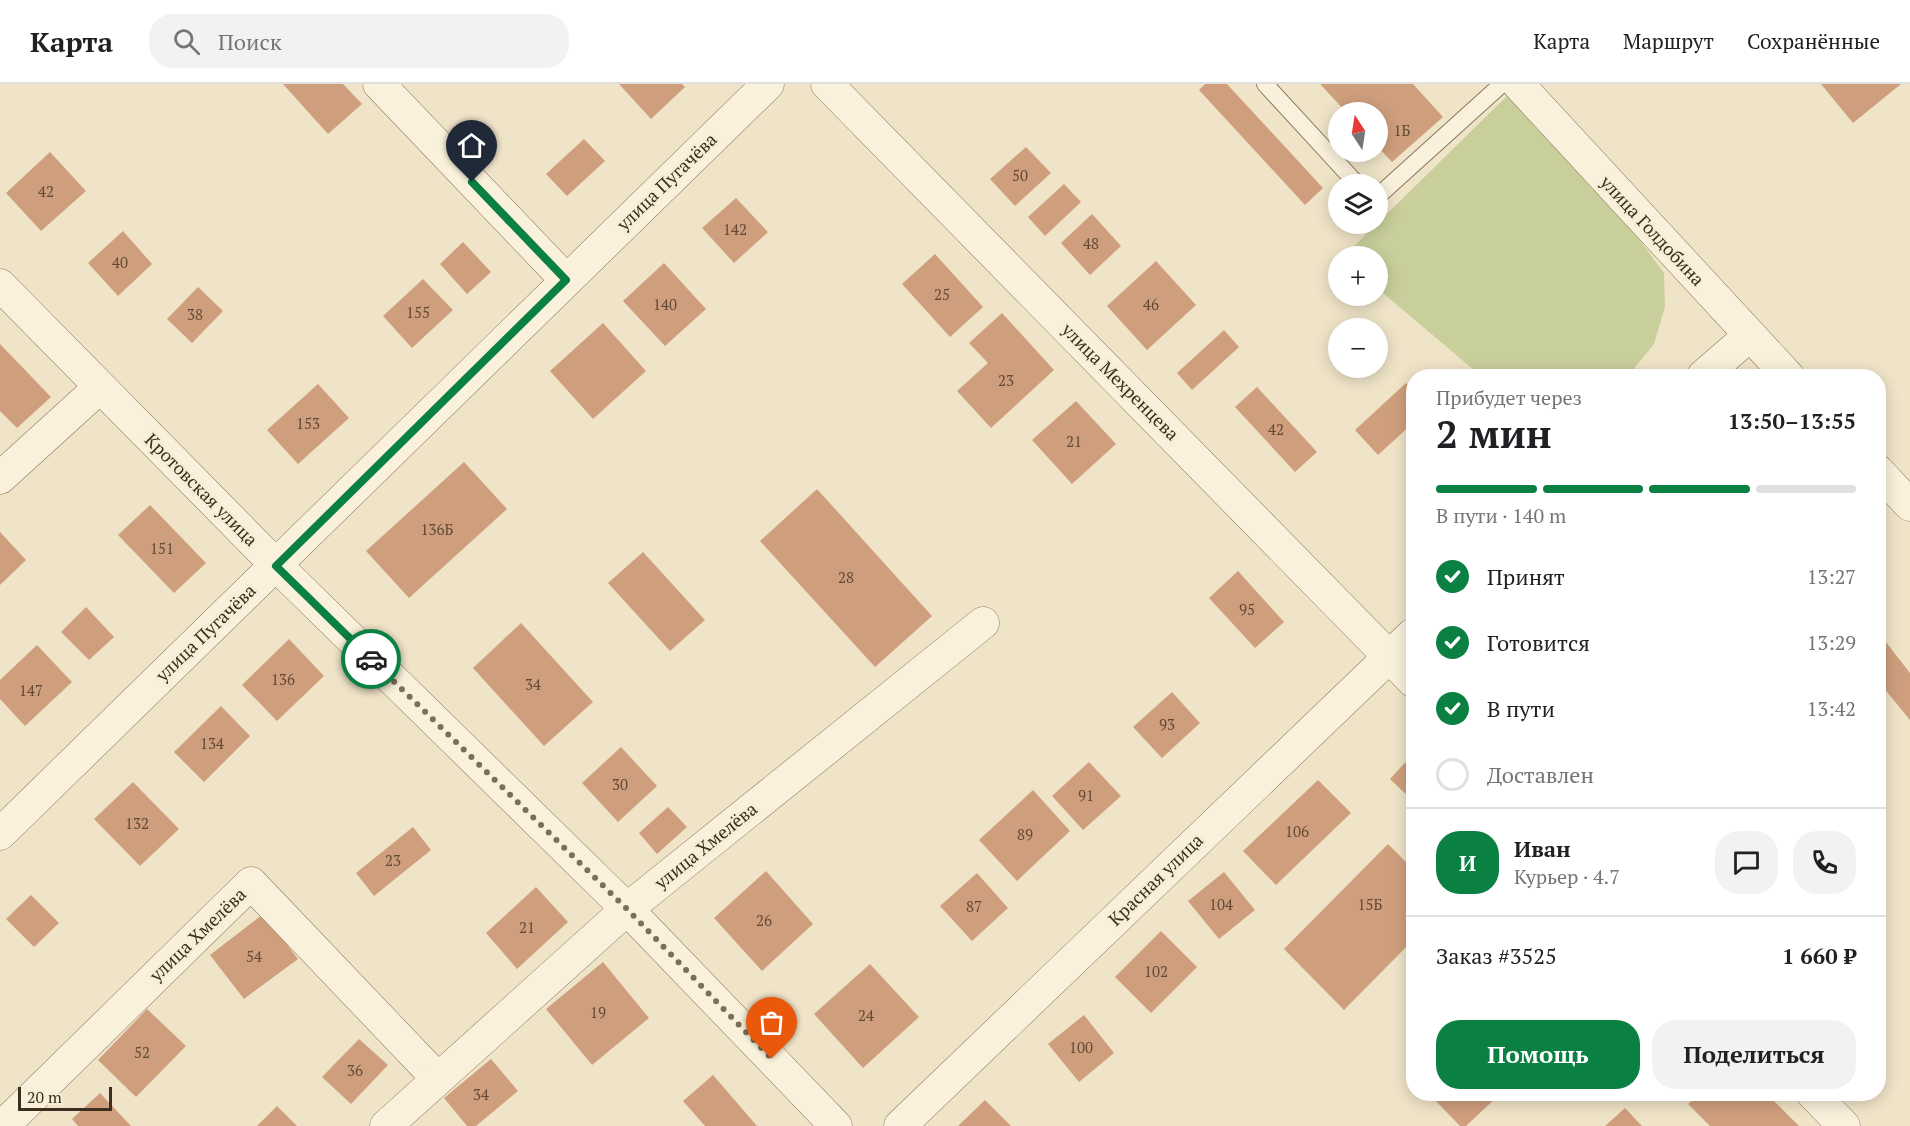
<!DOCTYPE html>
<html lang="ru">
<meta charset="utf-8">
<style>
body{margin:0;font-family:"PT Serif",serif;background:#f2f2f2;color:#202124;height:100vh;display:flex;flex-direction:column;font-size:22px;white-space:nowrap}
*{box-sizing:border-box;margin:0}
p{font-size:20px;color:#757577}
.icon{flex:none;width:33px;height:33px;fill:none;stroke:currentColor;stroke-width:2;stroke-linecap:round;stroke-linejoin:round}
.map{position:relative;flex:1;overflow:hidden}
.details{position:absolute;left:1406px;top:285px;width:480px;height:732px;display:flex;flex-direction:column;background:#fff;border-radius:24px;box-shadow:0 3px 15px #0003}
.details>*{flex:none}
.needle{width:39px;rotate:348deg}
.buttons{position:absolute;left:1328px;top:18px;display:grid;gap:12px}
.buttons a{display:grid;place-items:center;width:60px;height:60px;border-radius:50%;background:#fff;box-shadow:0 3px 15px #0003;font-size:30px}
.scale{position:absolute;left:18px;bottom:15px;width:94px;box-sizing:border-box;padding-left:6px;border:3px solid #3d2e20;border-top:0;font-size:16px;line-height:21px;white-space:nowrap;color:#3d2e20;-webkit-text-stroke:4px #f7eed8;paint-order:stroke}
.pin{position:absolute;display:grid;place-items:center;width:51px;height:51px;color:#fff;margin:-62px -26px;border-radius:50% 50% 50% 0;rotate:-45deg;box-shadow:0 0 6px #0007}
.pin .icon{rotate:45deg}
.courier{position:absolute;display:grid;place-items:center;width:60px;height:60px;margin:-30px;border:4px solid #0b8043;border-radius:50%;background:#fff;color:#222;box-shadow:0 2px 8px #0007}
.overview em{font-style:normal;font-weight:700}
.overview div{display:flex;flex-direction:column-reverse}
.overview{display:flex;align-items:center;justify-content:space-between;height:102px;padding:0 30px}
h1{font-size:39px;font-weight:700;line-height:45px}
.bar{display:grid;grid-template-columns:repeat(4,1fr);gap:9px 6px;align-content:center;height:72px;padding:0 30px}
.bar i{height:8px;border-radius:4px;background:#e0e0e0}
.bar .on{background:#0b8043}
.bar p{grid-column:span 4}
.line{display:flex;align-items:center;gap:15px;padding:0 30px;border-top:2px solid #e0e0e0}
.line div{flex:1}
.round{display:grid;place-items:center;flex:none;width:63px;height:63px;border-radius:24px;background:#f2f2f2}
ol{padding:0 30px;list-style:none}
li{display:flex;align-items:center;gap:18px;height:66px}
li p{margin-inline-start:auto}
li .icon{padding:6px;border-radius:50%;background:#0b8043;color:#fff;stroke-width:4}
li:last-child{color:#757577}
li i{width:33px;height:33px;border:3px solid #e0e0e0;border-radius:50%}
.button{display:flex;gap:12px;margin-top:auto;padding:12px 30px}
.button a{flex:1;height:69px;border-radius:24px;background:#0b8043;color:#fff;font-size:24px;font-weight:700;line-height:69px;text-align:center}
.button a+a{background:#f2f2f2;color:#202124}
header{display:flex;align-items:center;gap:36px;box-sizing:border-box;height:84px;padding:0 30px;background:#fff;border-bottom:2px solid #e0e0e0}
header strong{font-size:28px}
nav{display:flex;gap:33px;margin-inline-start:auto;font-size:21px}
.search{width:420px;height:54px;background:#f2f2f2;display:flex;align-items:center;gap:15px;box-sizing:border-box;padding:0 21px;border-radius:24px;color:#757577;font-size:22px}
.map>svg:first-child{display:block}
</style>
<header>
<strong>Карта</strong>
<div class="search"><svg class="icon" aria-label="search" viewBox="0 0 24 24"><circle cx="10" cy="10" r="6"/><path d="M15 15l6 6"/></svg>Поиск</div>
<nav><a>Карта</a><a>Маршрут</a><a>Сохранённые</a></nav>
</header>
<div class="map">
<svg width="1910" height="1042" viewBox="0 0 1910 1042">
<rect width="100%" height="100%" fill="#f0e4c8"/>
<!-- green -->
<polygon fill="#c9cf9b" points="1510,9 1592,105 1609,115 1664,189 1665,223 1654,260 1628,292 1481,292 1377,204 1377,172 1344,172"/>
<!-- building -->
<g fill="#cf9f7d">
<polygon points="283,0 343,0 362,20 328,50"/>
<polygon points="619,0 682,0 685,3 651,35"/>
<polygon points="1205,0 1227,0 1323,104 1305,121 1199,6"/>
<polygon points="1320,0 1413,0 1443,33 1392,78 1377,62 1377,28 1346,28"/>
<polygon points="1821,0 1901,0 1853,39"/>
<polygon points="584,55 605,77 567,112 546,90"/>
<polygon points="1026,63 1051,89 1015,122 990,95"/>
<polygon points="50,68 86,107 41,147 6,109"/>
<polygon points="1064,100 1081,118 1045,152 1028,133"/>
<polygon points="736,114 768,148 734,179 702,144"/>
<polygon points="1092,130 1121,162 1090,191 1061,159"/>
<polygon points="123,147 152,180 118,212 88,179"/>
<polygon points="463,158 491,188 467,210 440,180"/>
<polygon points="935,170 983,223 950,253 902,200"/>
<polygon points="1156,177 1196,221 1147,266 1107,222"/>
<polygon points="664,179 706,225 665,262 623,217"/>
<polygon points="423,195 453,226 412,264 383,232"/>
<polygon points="198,203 223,227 192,259 167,235"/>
<polygon points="1002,229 1054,286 991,344 957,307 988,279 969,259"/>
<polygon points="603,239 646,287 593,335 550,287"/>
<polygon points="1224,246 1239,263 1192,306 1177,289"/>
<polygon points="0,260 51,313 17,344 0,327"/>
<polygon points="1406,299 1413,307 1413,339 1378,371 1355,346"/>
<polygon points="318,300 349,334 298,380 267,346"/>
<polygon points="1257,303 1317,368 1295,388 1235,323"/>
<polygon points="1076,317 1116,360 1072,400 1032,356"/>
<polygon points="464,378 507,425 409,514 366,467"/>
<polygon points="817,405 932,532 875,583 760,457"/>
<polygon points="150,421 206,479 174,509 118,451"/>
<polygon points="0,448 26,476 0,501"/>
<polygon points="643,468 705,536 670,567 608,499"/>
<polygon points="1238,487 1284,538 1255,564 1209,514"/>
<polygon points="86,523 114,553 89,576 61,548"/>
<polygon points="521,539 593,618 544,662 473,584"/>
<polygon points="1878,548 1910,589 1910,636 1878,597"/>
<polygon points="289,555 324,592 277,637 242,601"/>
<polygon points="37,561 72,598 25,642 0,615 0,596"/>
<polygon points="1172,608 1200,639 1162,674 1133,643"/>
<polygon points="221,622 250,652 204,698 174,668"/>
<polygon points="621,663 657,702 618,738 582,699"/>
<polygon points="1413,670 1413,717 1390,695"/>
<polygon points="1089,678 1121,712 1083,746 1052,712"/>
<polygon points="1318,696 1351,729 1276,801 1243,767"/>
<polygon points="133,698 179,745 140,782 94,735"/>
<polygon points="1033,706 1070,747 1017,797 979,756"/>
<polygon points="668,723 687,743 657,770 639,749"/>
<polygon points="413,743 431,766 374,812 356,789"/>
<polygon points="1388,760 1413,785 1413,856 1344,926 1284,865"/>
<polygon points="766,787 813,840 762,887 714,834"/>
<polygon points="1224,788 1255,826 1219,855 1188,817"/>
<polygon points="977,789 1008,824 972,857 940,822"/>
<polygon points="536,803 568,838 517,885 486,849"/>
<polygon points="31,811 59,839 34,863 6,835"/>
<polygon points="263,830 298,875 244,915 210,871"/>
<polygon points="1161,847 1197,883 1151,929 1115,893"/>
<polygon points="603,878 649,934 592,981 546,925"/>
<polygon points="870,880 919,933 863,984 814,930"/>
<polygon points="147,925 186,962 136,1013 98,976"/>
<polygon points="1084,931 1114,969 1079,998 1048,960"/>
<polygon points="359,955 388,981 351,1020 322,993"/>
<polygon points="491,975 518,1007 476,1042 467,1042 444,1014"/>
<polygon points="713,991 757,1042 705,1042 683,1017"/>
<polygon points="100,1009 131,1042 78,1042 72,1035"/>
<polygon points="1429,1010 1500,1010 1466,1042 1460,1042"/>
<polygon points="1700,1010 1767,1010 1799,1042 1710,1042 1688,1020"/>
<polygon points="985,1016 1011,1042 958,1042"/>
<polygon points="277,1022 297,1042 257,1042"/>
<polygon points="1625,1024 1642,1042 1605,1042"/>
</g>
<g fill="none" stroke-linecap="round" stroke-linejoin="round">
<defs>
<g id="service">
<polyline points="1265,0 1357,100"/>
<polyline points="1377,113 1502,0"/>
</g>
<g id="minor">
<polyline points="379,0 566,196"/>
<polyline points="827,0 1413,597"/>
<polyline points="1518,0 1788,292"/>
<polyline points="0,201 276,481 627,825 836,1042"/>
<polyline points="1703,292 1749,252"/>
<polyline points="1878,387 1910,421"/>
<polyline points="0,394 99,304"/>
<polyline points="0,750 768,0"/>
<polyline points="1813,1010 1844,1042"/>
<polyline points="3,1042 251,799 437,994"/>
<polyline points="386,1042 627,825 983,539"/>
<polyline points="900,1042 1413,550"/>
</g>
</defs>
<!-- service casing -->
<use href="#service" stroke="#8d765c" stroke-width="18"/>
<!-- minor casing -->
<use href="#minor" stroke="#8d765c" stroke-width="33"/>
<!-- service -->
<use href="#service" stroke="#faf1dc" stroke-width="16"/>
<!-- minor -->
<use href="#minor" stroke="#faf1dc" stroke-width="32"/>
</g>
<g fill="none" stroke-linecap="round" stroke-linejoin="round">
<!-- done -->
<polyline stroke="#7c6e5b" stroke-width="6" stroke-dasharray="0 10.8" points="371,575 627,825 772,975"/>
<!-- route -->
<polyline stroke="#0b8043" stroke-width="8" points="371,575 276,482 566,196 472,98"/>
</g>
<g text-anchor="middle" stroke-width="6" stroke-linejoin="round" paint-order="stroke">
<!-- number labels -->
<g font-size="15" fill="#624a37">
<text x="1402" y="52">1Б</text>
<text x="1020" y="97">50</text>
<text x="46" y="113">42</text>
<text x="735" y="151">142</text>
<text x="1091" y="165">48</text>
<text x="120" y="184">40</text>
<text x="942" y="216">25</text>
<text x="665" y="226">140</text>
<text x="1151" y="226">46</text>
<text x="418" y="234">155</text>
<text x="195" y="236">38</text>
<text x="1006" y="302">23</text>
<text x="308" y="345">153</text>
<text x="1276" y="351">42</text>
<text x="1074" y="363">21</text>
<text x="437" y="451">136Б</text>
<text x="162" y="470">151</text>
<text x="846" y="499">28</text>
<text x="1247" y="531">95</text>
<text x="283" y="601">136</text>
<text x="533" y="606">34</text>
<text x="31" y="612">147</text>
<text x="1167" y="646">93</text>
<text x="212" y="665">134</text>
<text x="620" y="706">30</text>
<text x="1086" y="717">91</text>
<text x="137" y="745">132</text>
<text x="1297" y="753">106</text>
<text x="1025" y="756">89</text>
<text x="393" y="782">23</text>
<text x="1221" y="826">104</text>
<text x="1370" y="826">15Б</text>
<text x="974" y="828">87</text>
<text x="764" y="842">26</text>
<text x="527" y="849">21</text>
<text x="254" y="878">54</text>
<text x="1156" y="893">102</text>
<text x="598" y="934">19</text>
<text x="866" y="937">24</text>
<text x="1081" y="969">100</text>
<text x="142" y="974">52</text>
<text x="355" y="992">36</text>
<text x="481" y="1016">34</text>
</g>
<!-- street labels -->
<g font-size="18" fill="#3d2e20" stroke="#f7eed8">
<text transform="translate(667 98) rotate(-44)" y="6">улица Пугачёва</text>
<text transform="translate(1652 147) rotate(47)" y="6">улица Голдобина</text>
<text transform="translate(1120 298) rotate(45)" y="6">улица Мехренцева</text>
<text transform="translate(201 406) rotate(45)" y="6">Кротовская улица</text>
<text transform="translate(206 549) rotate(-44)" y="6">улица Пугачёва</text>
<text transform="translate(706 762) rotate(-39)" y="6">улица Хмелёва</text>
<text transform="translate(1156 796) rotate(-44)" y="6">Красная улица</text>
<text transform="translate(198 851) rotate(-44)" y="6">улица Хмелёва</text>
</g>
</g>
</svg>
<div class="buttons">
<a><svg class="needle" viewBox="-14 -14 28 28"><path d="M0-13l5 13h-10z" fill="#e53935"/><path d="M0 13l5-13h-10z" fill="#757577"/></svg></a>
<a><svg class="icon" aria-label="layers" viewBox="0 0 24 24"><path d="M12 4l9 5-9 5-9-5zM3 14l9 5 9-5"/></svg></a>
<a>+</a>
<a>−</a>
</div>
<div class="scale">20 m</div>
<div class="pin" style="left:772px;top:975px;background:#ea580c"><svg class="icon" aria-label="bag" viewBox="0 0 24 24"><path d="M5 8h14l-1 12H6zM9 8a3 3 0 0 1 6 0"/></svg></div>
<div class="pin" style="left:472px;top:98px;background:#1f2937"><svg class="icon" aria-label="home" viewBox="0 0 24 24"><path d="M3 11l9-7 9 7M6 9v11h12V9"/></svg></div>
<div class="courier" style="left:371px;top:575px"><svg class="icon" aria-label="car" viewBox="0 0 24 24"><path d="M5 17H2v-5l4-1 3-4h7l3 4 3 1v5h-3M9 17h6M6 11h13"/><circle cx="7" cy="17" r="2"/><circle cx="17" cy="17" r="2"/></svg></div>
<section class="details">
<div class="overview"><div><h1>2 мин</h1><p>Прибудет через</p></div><em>13:50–13:55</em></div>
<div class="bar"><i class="on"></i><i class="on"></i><i class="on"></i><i></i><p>В пути · 140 m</p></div>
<ol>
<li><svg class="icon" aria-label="check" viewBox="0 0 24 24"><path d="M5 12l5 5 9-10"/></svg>Принят<p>13:27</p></li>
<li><svg class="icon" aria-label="check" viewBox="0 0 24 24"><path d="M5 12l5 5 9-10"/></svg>Готовится<p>13:29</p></li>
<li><svg class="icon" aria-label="check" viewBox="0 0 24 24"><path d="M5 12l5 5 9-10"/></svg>В пути<p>13:42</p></li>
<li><i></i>Доставлен</li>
</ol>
<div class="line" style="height:108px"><b class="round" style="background:#0b8043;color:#fff">И</b><div><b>Иван</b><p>Курьер · 4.7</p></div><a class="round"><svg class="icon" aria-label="chat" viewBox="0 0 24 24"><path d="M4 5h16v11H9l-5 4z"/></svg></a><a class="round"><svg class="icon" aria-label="phone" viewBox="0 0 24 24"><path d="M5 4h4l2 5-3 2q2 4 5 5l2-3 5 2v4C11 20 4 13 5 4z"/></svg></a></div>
<div class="line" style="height:78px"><div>Заказ #3525</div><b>1 660 ₽</b></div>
<div class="button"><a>Помощь</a><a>Поделиться</a></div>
</section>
</div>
